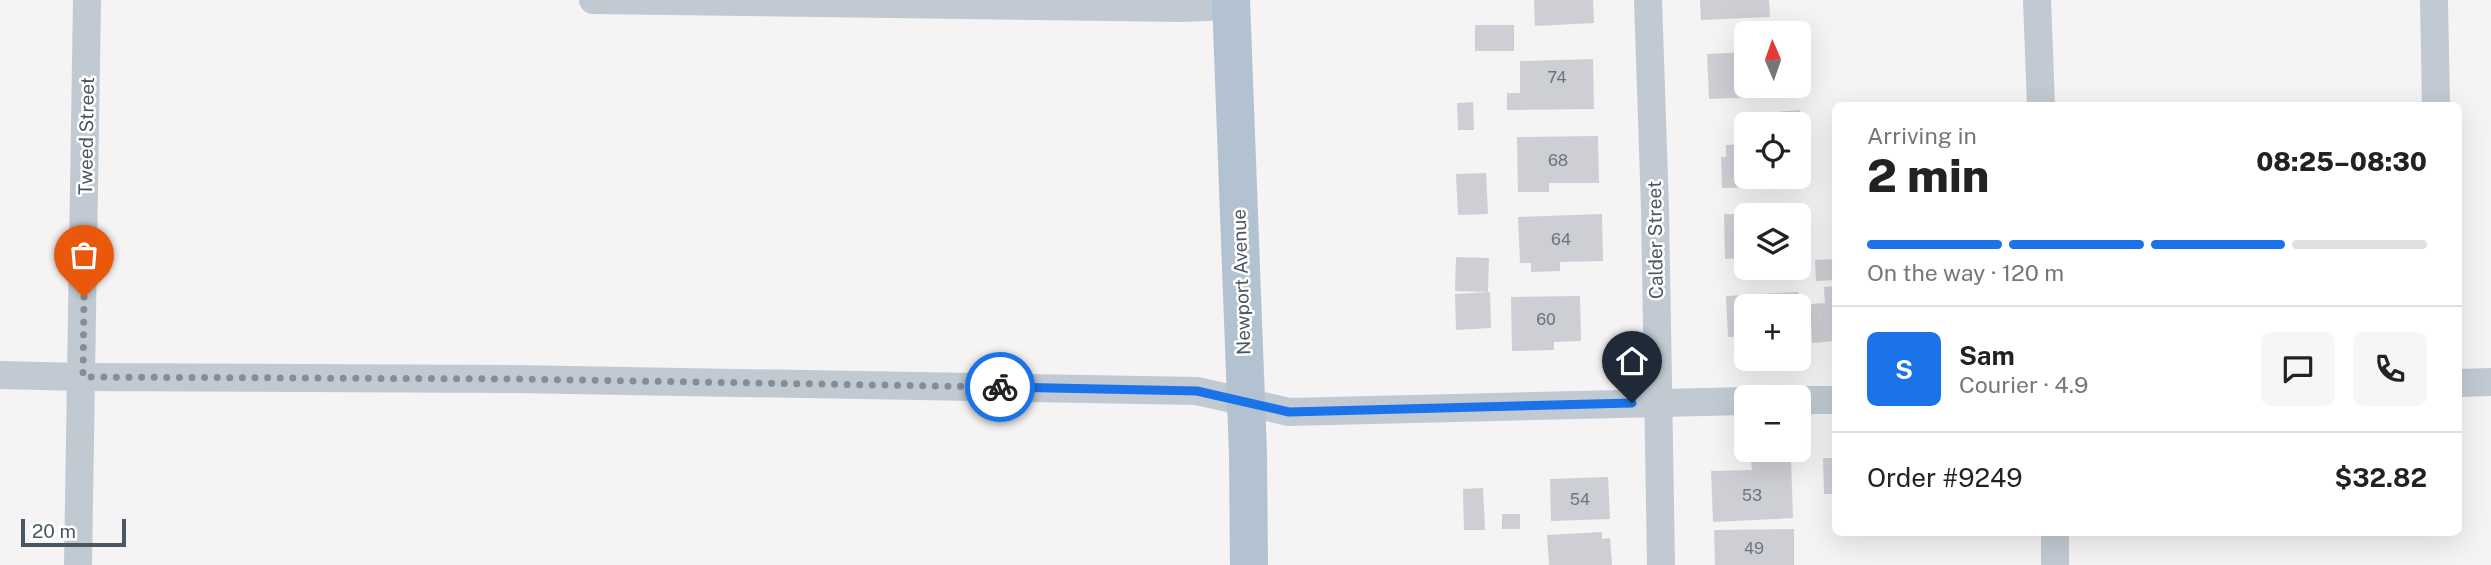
<!DOCTYPE html>
<meta charset="utf-8">
<style>
body{margin:0;font-family:"Public Sans",sans-serif;background:#f6f6f6;color:#222;height:100vh;display:flex;flex-direction:column;font-size:26px;white-space:nowrap}
*{box-sizing:border-box;margin:0}
p{font-size:23px;color:#767676}
.icon{flex:none;width:38px;height:38px;fill:none;stroke:currentColor;stroke-width:2;stroke-linecap:round;stroke-linejoin:round}
.map{position:relative;flex:1;overflow:hidden}
.panel{position:absolute;left:1832px;top:102px;width:630px;height:434px;display:flex;flex-direction:column;background:#fff;border-radius:10px;box-shadow:0 7px 28px #0002}
.panel>*{flex:none}
.needle{width:46px;rotate:358deg}
.buttons{position:absolute;left:1734px;top:21px;display:grid;gap:14px}
.buttons a{display:grid;place-items:center;width:77px;height:77px;border-radius:10px;background:#fff;box-shadow:0 7px 28px #0002;font-size:35px}
.scale{position:absolute;left:21px;bottom:18px;width:105px;box-sizing:border-box;padding-left:7px;border:4px solid #4a5661;border-top:0;font-size:19px;line-height:24px;white-space:nowrap;color:#4a5661;-webkit-text-stroke:5px #fff;paint-order:stroke}
.pin{position:absolute;display:grid;place-items:center;width:60px;height:60px;color:#fff;margin:-72px -30px;border-radius:50% 50% 50% 0;rotate:-45deg;box-shadow:0 0 7px #0007}
.pin .icon{rotate:45deg}
.courier{position:absolute;display:grid;place-items:center;width:70px;height:70px;margin:-35px;border:5px solid #1a73e8;border-radius:50%;background:#fff;color:#222;box-shadow:0 2px 9px #0007}
.overview em{font-style:normal;font-weight:800}
.overview div{display:flex;flex-direction:column-reverse}
.overview{display:flex;align-items:center;justify-content:space-between;height:119px;padding:0 35px}
h1{font-size:46px;font-weight:800;line-height:52px}
.bar{display:grid;grid-template-columns:repeat(4,1fr);gap:10px 7px;align-content:center;height:84px;padding:0 35px}
.bar i{height:9px;border-radius:5px;background:#e0e0e0}
.bar .active{background:#1a73e8}
.bar p{grid-column:span 4}
.line{display:flex;align-items:center;gap:18px;padding:0 35px;border-top:2px solid #e0e0e0}
.line div{flex:1}
.round{display:grid;place-items:center;flex:none;width:74px;height:74px;border-radius:10px;background:#f6f6f6}
.map>svg:first-child{display:block}
</style>
<div class="map">
<svg width="2491" height="565" viewBox="0 0 2491 565">
<rect width="100%" height="100%" fill="#f5f3f3"/>
<!-- building -->
<g fill="#cdcfd5">
<polygon points="1534,0 1593,0 1594,23 1535,26"/>
<polygon points="1700,0 1769,0 1770,17 1701,20"/>
<rect x="1475" y="25" width="39" height="26"/>
<polygon points="1746,52 1746,86 1795,86 1796,96 1709,99 1707,54"/>
<polygon points="1593,59 1594,109 1507,110 1507,93 1520,93 1520,61"/>
<polygon points="1473,102 1474,130 1458,130 1457,103"/>
<polygon points="1800,110 1801,123 1776,124 1776,112"/>
<polygon points="1598,136 1599,183 1549,183 1549,192 1518,192 1517,137"/>
<polygon points="1799,143 1807,143 1808,186 1722,188 1721,157 1726,157 1726,145 1746,144 1746,177 1799,177"/>
<polygon points="1486,173 1488,214 1458,215 1456,174"/>
<polygon points="1602,214 1603,261 1560,262 1560,271 1531,272 1531,263 1520,263 1518,217"/>
<polygon points="1724,214 1746,214 1746,258 1725,259"/>
<polygon points="1456,257 1489,258 1488,292 1455,291"/>
<polygon points="1836,259 1836,280 1816,281 1815,260"/>
<polygon points="1836,286 1836,341 1812,343 1810,304 1825,303 1824,287"/>
<polygon points="1490,292 1491,328 1456,330 1455,294"/>
<polygon points="1798,292 1799,306 1746,306 1746,343 1743,343 1742,337 1728,337 1726,296"/>
<polygon points="1580,296 1581,341 1554,342 1554,350 1512,351 1511,297"/>
<polygon points="1823,458 1836,458 1836,494 1824,494"/>
<polygon points="1791,459 1793,518 1713,522 1711,471 1752,470 1751,461"/>
<polygon points="1608,477 1610,519 1551,521 1550,479"/>
<polygon points="1483,488 1485,530 1464,530 1463,489"/>
<rect x="1502" y="514" width="18" height="15"/>
<polygon points="1794,529 1794,565 1715,565 1714,530"/>
<polygon points="1602,532 1602,539 1610,538 1612,565 1549,565 1547,535"/>
</g>
<g fill="none" stroke-linecap="round" stroke-linejoin="round">
<!-- street -->
<g stroke="#c1cad2" stroke-width="28">
<polyline points="593,0 1182,8 1231,6"/>
<polyline points="1648,0 1655,209 1661,565"/>
<polyline points="2037,0 2041,105"/>
<polyline points="2434,0 2436,105"/>
<polyline points="0,375 83,377 515,379 1197,391 1289,412 1746,401"/>
<polyline points="2459,383 2491,382"/>
<polyline points="1799,400 1836,400"/>
<polyline points="2055,532 2055,565"/>
<polyline points="78,565 87,0"/>
</g>
<!-- primary -->
<polyline stroke="#b3c2d1" stroke-width="38" points="1231,0 1248,454 1249,565"/>
</g>
<g fill="none" stroke-linecap="round" stroke-linejoin="round">
<!-- done -->
<polyline stroke="#868d94" stroke-width="7" stroke-dasharray="0 12.6" points="84,297 83,377 515,379 1000,387"/>
<!-- route -->
<polyline stroke="#1a73e8" stroke-width="9" points="1000,387 1197,391 1289,412 1632,403"/>
</g>
<g text-anchor="middle" stroke-width="5" stroke-linejoin="round" paint-order="stroke">
<!-- number labels -->
<g font-size="16" fill="#6b747e">
<text x="1557" y="83">74</text>
<text x="1558" y="166">68</text>
<text x="1561" y="245">64</text>
<text x="1546" y="325">60</text>
<text x="1752" y="501">53</text>
<text x="1580" y="505">54</text>
<text x="1754" y="554">49</text>
</g>
<!-- street labels -->
<g font-size="19" fill="#4a5661" stroke="#fff">
<text transform="translate(86 136) rotate(-89)" y="7">Tweed Street</text>
<text transform="translate(1655 240) rotate(-91)" y="7">Calder Street</text>
<text transform="translate(1241 282) rotate(-92)" y="7">Newport Avenue</text>
</g>
</g>
</svg>
<div class="buttons">
<a><svg class="needle" viewBox="-14 -14 28 28"><path d="M0-13l5 13h-10z" fill="#e53935"/><path d="M0 13l5-13h-10z" fill="#767676"/></svg></a>
<a><svg class="icon" aria-label="locate" viewBox="0 0 24 24"><circle cx="12" cy="12" r="6"/><path d="M12 2v4M12 18v4M2 12h4M18 12h4"/></svg></a>
<a><svg class="icon" aria-label="layers" viewBox="0 0 24 24"><path d="M12 4l9 5-9 5-9-5zM3 14l9 5 9-5"/></svg></a>
<a>+</a>
<a>−</a>
</div>
<div class="scale">20 m</div>
<div class="pin" style="left:84px;top:297px;background:#ea580c"><svg class="icon" aria-label="bag" viewBox="0 0 24 24"><path d="M5 8h14l-1 12H6zM9 8a3 3 0 0 1 6 0"/></svg></div>
<div class="pin" style="left:1632px;top:403px;background:#1f2937"><svg class="icon" aria-label="home" viewBox="0 0 24 24"><path d="M3 11l9-7 9 7M6 9v11h12V9"/></svg></div>
<div class="courier" style="left:1000px;top:387px"><svg class="icon" aria-label="bike" viewBox="0 0 24 24"><circle cx="6" cy="16" r="4"/><circle cx="18" cy="16" r="4"/><path d="M6 16l4-8h5l3 8M10 8l3 8H6M13 5h3"/></svg></div>
<section class="panel">
<div class="overview"><div><h1>2 min</h1><p>Arriving in</p></div><em>08:25–08:30</em></div>
<div class="bar"><i class="active"></i><i class="active"></i><i class="active"></i><i></i><p>On the way · 120 m</p></div>
<div class="line" style="height:126px"><b class="round" style="background:#1a73e8;color:#fff">S</b><div><b>Sam</b><p>Courier · 4.9</p></div><a class="round"><svg class="icon" aria-label="chat" viewBox="0 0 24 24"><path d="M4 5h16v11H9l-5 4z"/></svg></a><a class="round"><svg class="icon" aria-label="phone" viewBox="0 0 24 24"><path d="M5 4h4l2 5-3 2q2 4 5 5l2-3 5 2v4C11 20 4 13 5 4z"/></svg></a></div>
<div class="line" style="height:91px"><div>Order #9249</div><b>$32.82</b></div>
</section>
</div>
